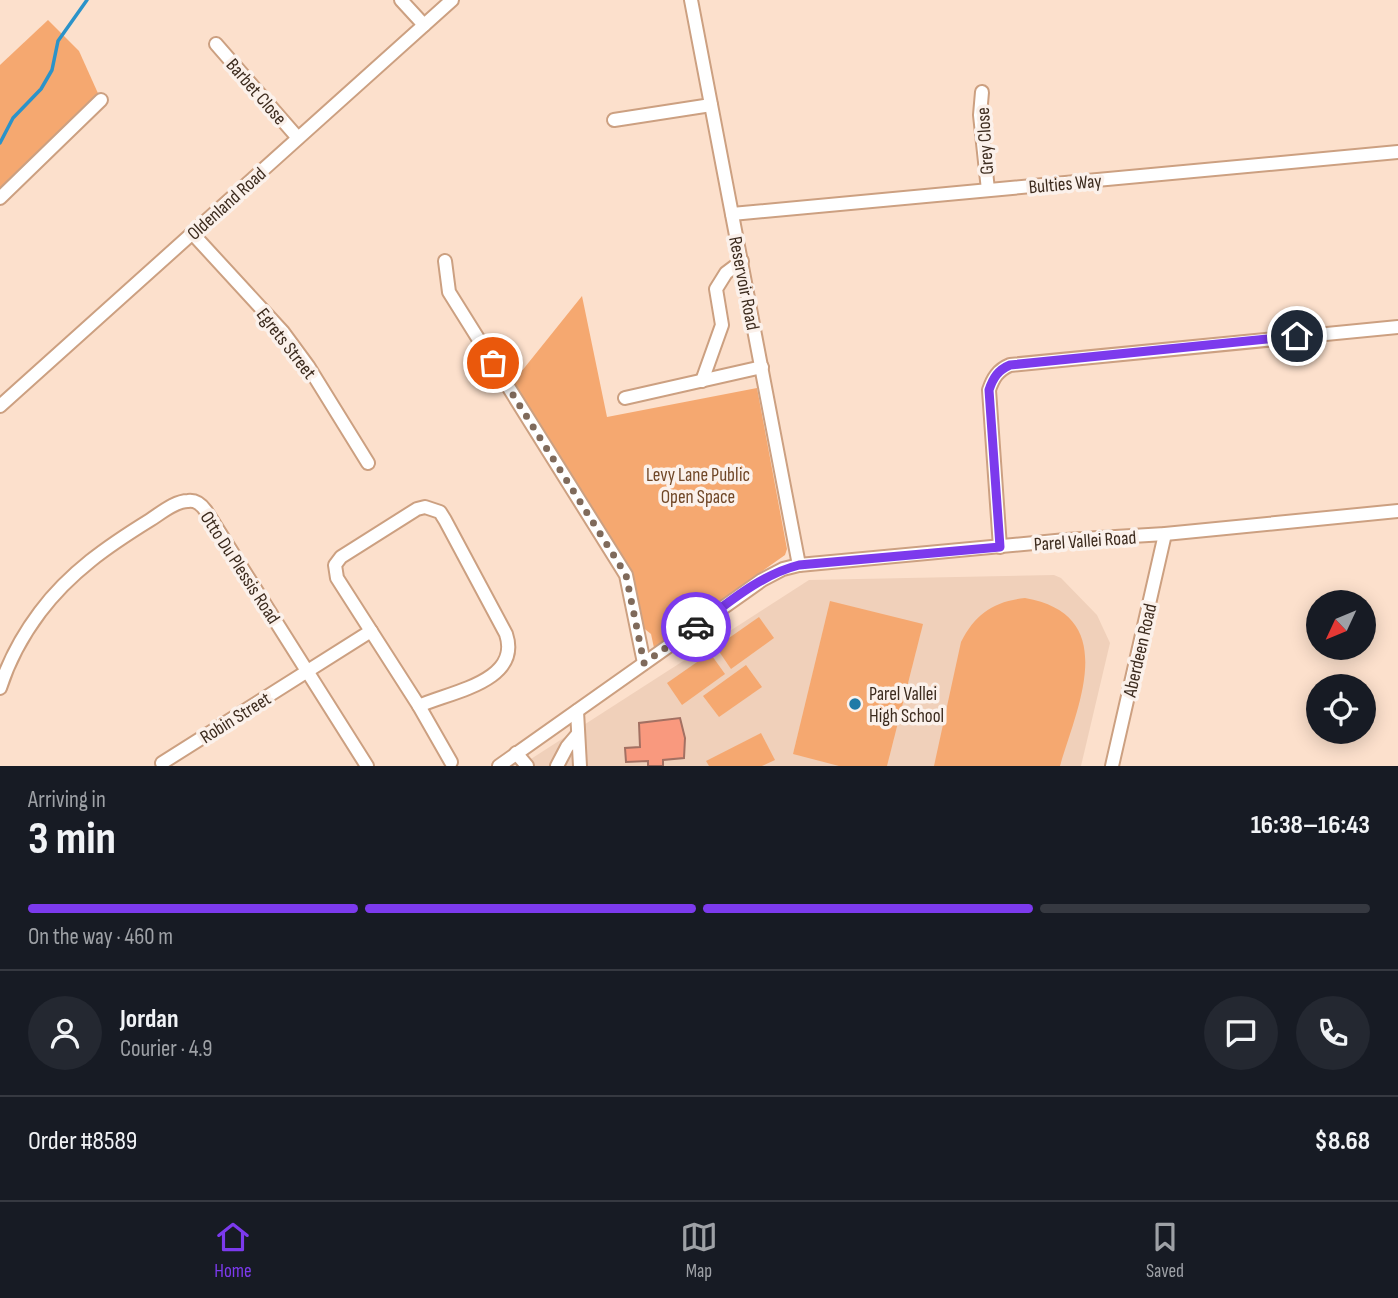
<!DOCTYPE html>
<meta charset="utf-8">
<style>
body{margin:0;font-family:"Sofia Sans Condensed",sans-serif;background:#242831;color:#f1f3f6;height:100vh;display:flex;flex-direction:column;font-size:26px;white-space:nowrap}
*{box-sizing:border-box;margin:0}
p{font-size:23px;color:#9ea1a6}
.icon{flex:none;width:38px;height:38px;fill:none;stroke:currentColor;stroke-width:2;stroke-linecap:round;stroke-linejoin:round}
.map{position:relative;height:766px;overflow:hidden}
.sheet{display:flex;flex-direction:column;background:#171b24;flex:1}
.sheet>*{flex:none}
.needle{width:46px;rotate:226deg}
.tools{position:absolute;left:1306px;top:590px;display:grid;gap:14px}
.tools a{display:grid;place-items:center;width:70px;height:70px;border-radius:50%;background:#171b24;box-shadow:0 4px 18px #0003;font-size:35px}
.pin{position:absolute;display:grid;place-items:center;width:60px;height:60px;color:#fff;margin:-30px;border:4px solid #fff;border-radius:50%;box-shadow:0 2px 7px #0007}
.courier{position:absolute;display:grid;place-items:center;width:70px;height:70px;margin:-35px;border:5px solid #7c3aed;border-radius:50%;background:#fff;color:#222;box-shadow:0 2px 9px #0007}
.overview em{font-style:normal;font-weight:700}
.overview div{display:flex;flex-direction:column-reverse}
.overview{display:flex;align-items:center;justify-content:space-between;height:119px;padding:0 28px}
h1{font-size:46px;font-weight:700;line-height:52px}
.bar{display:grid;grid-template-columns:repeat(4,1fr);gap:10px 7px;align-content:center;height:84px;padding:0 28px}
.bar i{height:9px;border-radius:5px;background:#363941}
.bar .on{background:#7c3aed}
.bar p{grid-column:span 4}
.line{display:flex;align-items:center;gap:18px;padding:0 28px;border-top:2px solid #363941}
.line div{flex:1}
.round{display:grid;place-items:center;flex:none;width:74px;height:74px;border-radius:37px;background:#242831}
.tab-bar{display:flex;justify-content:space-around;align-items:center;height:98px;border-top:2px solid #363941;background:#171b24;font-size:19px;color:#9ea1a6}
.tab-bar a{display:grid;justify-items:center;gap:4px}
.tab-bar .on{color:#7c3aed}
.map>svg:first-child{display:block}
</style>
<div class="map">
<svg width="1398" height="766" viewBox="0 0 1398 766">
<rect width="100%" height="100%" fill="#fce0cc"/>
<!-- built -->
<polygon fill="#f0d0ba" points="1054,575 1061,578 1097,615 1110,643 1081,766 520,766 809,580"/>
<!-- green -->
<g fill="#f5a870">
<polygon points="48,20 79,51 101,100 0,198 0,65"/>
<polygon points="582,296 607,417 757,388 787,549 785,555 654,648 651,634 641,626 632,573 602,530 601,523 518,396 518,390 513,382"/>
<path d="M1025,598C1121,615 1078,705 1060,766H934L961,642C975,614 994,601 1025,598Z"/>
<polygon points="830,601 923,624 887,766 839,766 793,754"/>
<polygon points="759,617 774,638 731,669 716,647"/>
<polygon points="710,653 725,674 682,705 667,683"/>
<polygon points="746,665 762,687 719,717 703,696"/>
<polygon points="761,733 775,760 762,766 709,766 706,761"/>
</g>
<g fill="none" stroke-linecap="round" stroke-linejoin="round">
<!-- stream -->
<polyline stroke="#2b93c9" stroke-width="3.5" points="0,143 13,118 41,89 52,70 58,41 87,0"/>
</g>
<!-- building -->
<polygon fill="#f9997e" stroke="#a37062" stroke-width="2" points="680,718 685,738 684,758 663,760 663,766 648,766 648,761 626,762 625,748 640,747 639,723"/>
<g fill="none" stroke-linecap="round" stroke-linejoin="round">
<defs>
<g id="minor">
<polyline points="401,0 424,25"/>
<polyline points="691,0 799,565"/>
<polyline points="216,44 298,138"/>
<polyline points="982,92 980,115 988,190"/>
<polyline points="614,120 711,105"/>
<polyline points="0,198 101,100"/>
<polyline points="732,214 1398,152"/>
<polyline points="192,233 283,332 308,366 368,463"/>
<polyline points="445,261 449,292 626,575 644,663"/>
<polyline points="702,381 722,325 716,289 726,273 742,261"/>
<polyline points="625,398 762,367"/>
<polyline points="0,406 452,0"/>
<path d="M425,507L440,512L445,520L506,634C522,682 449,692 419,706L337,578L335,565L341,557L417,509Z"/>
<path d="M1000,547L989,390C993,378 998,370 1010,365L1398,327"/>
<path d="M0,688C9,660 22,636 40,612C70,572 108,546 150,520C161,513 175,501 188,501C196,500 201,504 206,511L367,766"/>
<polyline points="419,706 451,762"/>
<polyline points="577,711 580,766"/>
<polyline points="516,753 527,766"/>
<polyline points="162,763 371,631"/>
<polyline points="499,766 762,580 783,569 799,565 1066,540 1165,534 1398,511"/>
<polyline points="557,766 567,747 578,734"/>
<polyline points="1112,766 1165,534"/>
</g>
</defs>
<!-- minor casing -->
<use href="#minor" stroke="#cca081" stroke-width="16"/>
<!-- minor -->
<use href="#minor" stroke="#fff" stroke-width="12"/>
</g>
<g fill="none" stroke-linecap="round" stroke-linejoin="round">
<!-- done -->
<polyline stroke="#7f6a5b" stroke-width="7" stroke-dasharray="0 12.6" points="493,363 626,575 644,663 696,627"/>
<!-- route -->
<path stroke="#7c3aed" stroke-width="9" d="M696,627C728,603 760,575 799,565L1000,547L989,390C993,378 998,370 1010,365L1297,336"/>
</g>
<!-- markers -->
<circle fill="#1e7aa7" stroke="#fbf1eb" stroke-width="2.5" cx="855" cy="704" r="7"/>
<g text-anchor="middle" stroke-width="7" stroke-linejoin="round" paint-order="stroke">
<!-- street labels -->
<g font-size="19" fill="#3c2b1e" stroke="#fbf1eb">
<text transform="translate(257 91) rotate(49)" y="7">Barbet Close</text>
<text transform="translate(984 141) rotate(-94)" y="7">Grey Close</text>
<text transform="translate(1065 183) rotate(-5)" y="7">Bulties Way</text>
<text transform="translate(226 203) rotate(-42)" y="7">Oldenland Road</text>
<text transform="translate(745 283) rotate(79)" y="7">Reservoir Road</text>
<text transform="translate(287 343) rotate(52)" y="7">Egrets Street</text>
<text transform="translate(1085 540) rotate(-4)" y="7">Parel Vallei Road</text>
<text transform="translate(241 567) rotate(57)" y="7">Otto Du Plessis Road</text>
<text transform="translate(1139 650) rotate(-77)" y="7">Aberdeen Road</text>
<text transform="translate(235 717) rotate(-32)" y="7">Robin Street</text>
</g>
<!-- park labels -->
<g font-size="19" fill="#704727" stroke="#fbf1eb">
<text x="698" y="481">Levy Lane Public<tspan x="698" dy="22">Open Space</tspan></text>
</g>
<!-- poi labels -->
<g font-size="19" fill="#3c2b1e" stroke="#fbf1eb" text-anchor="start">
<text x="869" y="700">Parel Vallei<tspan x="869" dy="22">High School</tspan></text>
</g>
</g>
</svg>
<div class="tools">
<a><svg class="needle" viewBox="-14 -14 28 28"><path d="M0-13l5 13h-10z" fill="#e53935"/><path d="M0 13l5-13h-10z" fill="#9ea1a6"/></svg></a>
<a><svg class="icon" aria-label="locate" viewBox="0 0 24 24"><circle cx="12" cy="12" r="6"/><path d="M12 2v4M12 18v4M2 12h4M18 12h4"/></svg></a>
</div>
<div class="pin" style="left:493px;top:363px;background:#ea580c"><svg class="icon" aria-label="bag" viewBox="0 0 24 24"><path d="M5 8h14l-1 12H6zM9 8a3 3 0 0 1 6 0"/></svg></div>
<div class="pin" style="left:1297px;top:336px;background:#1f2937"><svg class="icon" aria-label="home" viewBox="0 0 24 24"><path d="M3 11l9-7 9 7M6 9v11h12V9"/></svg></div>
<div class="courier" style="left:696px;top:627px"><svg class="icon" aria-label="car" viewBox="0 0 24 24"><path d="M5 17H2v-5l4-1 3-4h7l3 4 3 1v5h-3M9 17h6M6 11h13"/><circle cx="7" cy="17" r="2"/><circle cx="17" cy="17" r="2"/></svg></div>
</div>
<section class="sheet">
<div class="overview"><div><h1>3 min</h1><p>Arriving in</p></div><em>16:38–16:43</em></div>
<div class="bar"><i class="on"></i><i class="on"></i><i class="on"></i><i></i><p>On the way · 460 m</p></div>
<div class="line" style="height:126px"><a class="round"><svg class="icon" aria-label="person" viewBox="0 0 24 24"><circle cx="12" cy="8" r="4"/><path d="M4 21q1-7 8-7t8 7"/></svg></a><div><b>Jordan</b><p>Courier · 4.9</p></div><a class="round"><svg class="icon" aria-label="chat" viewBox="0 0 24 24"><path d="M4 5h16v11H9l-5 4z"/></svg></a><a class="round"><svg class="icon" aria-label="phone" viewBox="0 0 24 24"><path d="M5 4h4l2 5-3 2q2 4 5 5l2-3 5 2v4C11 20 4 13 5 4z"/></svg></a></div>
<div class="line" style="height:91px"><div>Order #8589</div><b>$8.68</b></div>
</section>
<nav class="tab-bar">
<a class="on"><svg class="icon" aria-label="home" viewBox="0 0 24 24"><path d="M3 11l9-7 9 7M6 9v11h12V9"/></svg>Home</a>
<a><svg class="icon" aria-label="map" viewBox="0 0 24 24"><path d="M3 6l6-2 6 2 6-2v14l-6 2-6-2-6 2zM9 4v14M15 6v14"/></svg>Map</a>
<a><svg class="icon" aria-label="saved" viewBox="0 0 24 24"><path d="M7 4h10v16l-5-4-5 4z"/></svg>Saved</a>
</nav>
